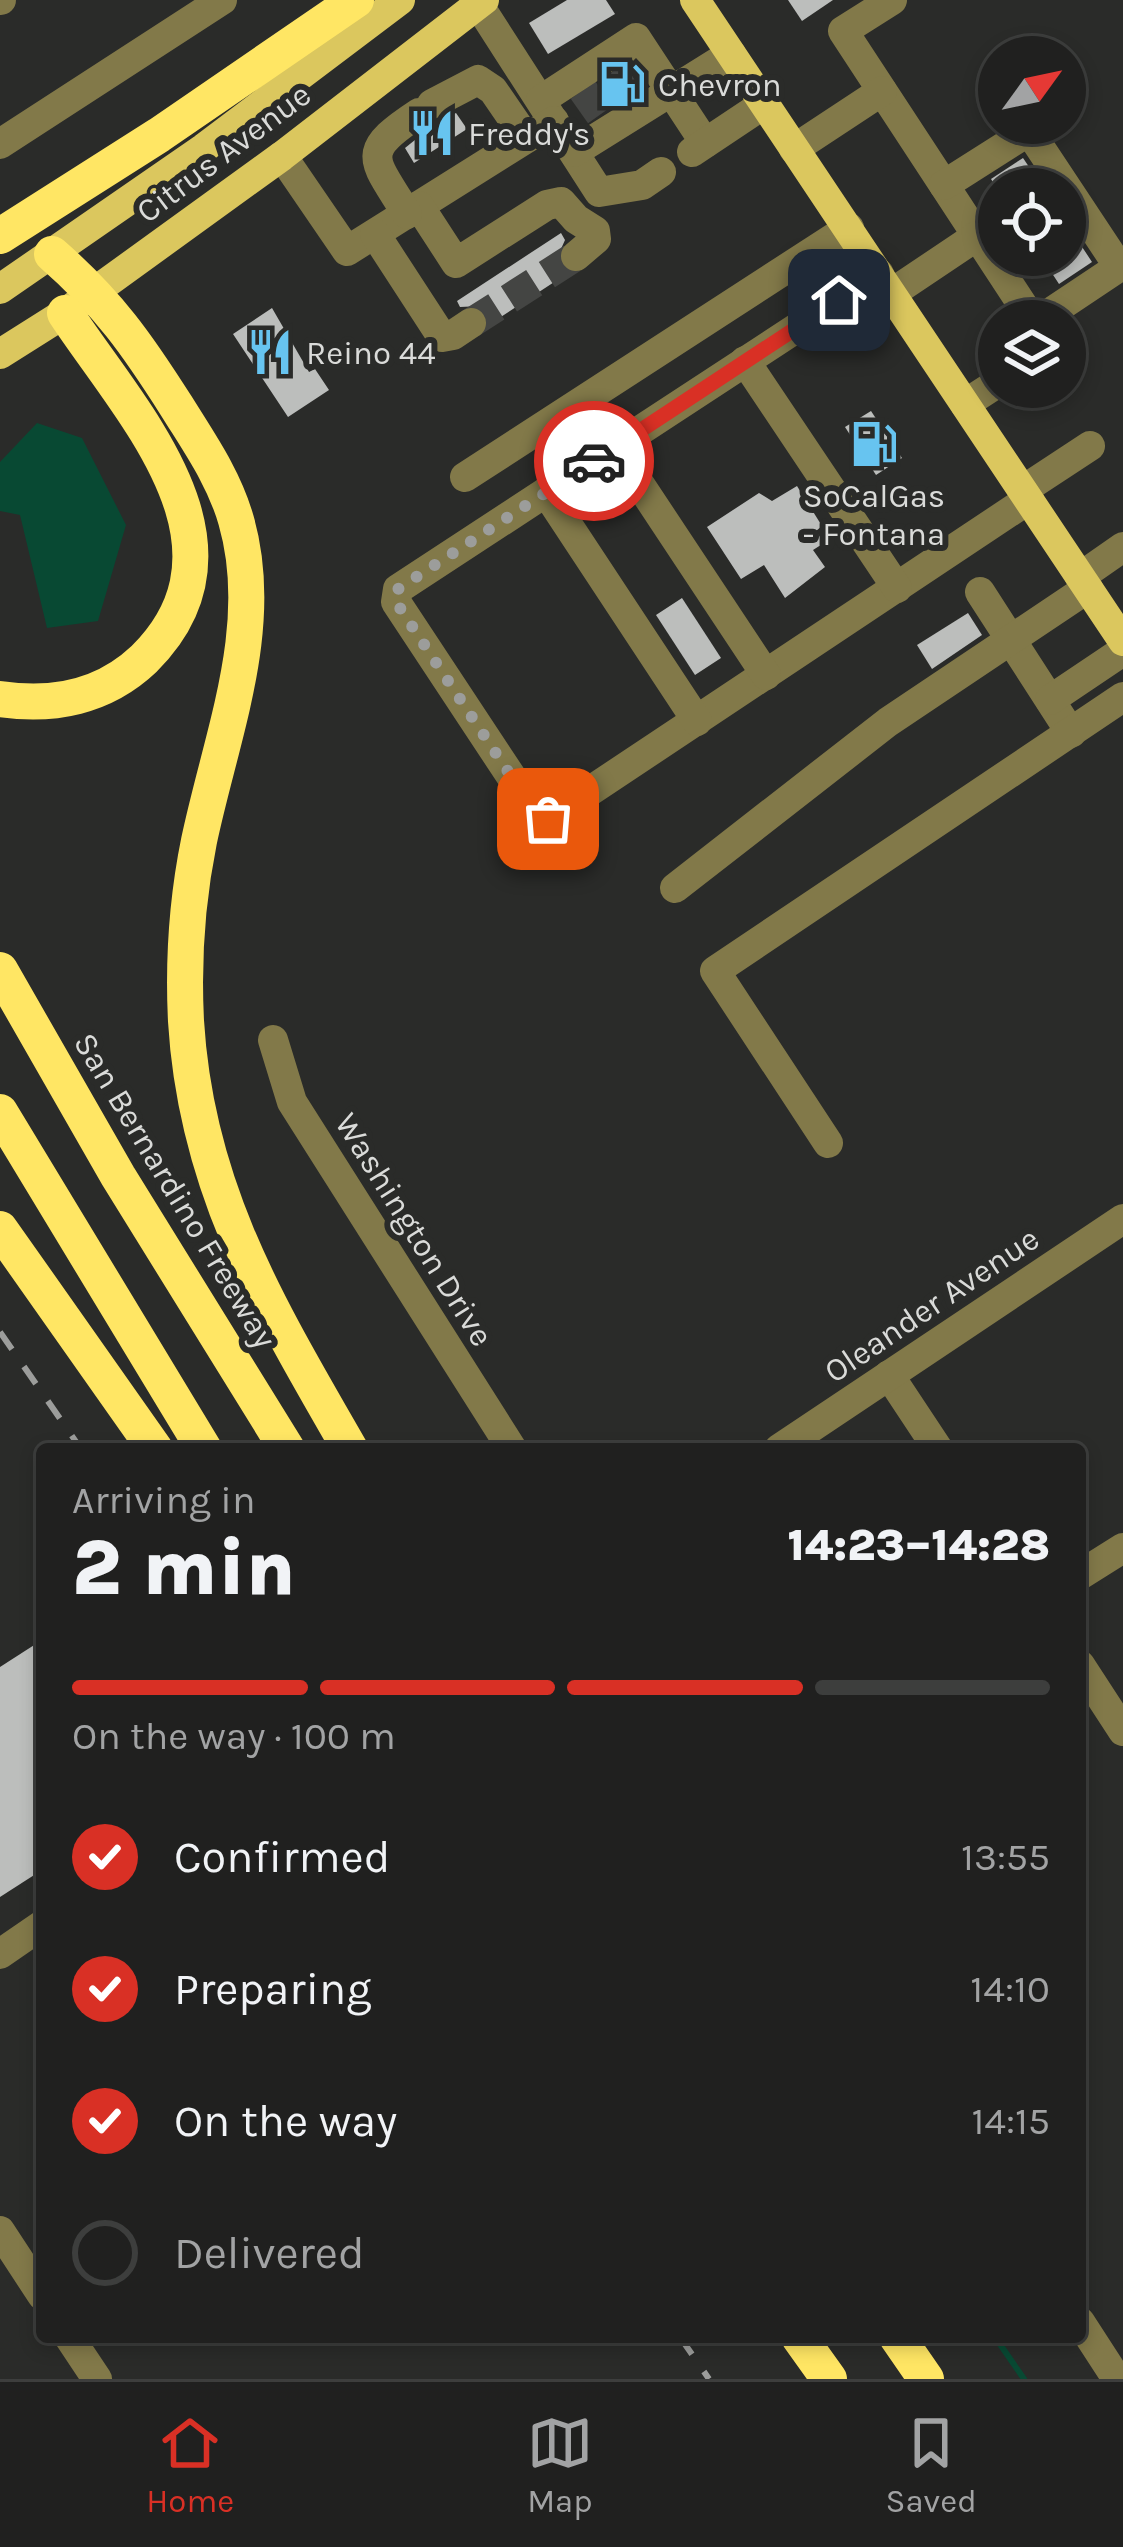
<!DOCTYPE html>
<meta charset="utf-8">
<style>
body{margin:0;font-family:Karla,sans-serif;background:#282828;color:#f1f3f6;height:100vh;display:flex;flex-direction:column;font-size:45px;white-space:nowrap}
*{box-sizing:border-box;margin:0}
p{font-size:39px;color:#a2a3a4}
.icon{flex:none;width:66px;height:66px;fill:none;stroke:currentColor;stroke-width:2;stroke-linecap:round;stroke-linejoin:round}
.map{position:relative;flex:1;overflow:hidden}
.drawer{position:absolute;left:36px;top:1443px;width:1050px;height:900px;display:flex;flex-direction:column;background:#20201f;border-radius:12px;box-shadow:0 6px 18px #0003,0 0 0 3px #3d3e3d}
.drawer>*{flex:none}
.needle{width:78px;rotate:57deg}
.tools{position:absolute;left:978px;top:36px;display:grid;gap:24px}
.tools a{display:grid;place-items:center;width:108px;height:108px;border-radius:50%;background:#20201f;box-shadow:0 6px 18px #0003,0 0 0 3px #3d3e3d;font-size:60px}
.pin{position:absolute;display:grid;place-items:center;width:102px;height:102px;color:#fff;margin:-51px;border-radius:24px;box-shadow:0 6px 18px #0006}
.courier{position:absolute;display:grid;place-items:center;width:120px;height:120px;margin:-60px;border:9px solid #d93025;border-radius:50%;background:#fff;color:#222;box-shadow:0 3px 15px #0007}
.headline em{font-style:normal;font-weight:800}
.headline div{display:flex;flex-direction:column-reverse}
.headline{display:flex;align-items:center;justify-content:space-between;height:204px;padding:0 36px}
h1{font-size:78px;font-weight:800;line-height:90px}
.bar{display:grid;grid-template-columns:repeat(4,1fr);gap:18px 12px;align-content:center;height:144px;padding:0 36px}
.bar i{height:15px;border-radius:9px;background:#3d3e3d}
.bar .on{background:#d93025}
.bar p{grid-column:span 4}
ol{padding:0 36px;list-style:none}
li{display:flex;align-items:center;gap:36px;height:132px}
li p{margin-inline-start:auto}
li .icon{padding:12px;border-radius:50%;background:#d93025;color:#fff;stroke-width:4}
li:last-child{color:#a2a3a4}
li i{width:66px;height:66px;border:6px solid #3d3e3d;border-radius:50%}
.tab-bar{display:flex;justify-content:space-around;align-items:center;height:168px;border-top:3px solid #3d3e3d;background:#20201f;font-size:33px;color:#a2a3a4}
.tab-bar a{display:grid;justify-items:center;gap:6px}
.tab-bar .on{color:#d93025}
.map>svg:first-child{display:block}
</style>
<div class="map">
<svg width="1123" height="2379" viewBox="0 0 1123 2379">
<rect width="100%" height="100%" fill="#2a2b29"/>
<!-- water -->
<polygon fill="#084933" points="37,423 82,438 126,525 98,621 47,628 20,515 0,511 0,462"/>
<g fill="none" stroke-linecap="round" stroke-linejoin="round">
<!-- stream -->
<polyline stroke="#084933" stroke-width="6" points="995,2337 1024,2379"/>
</g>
<!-- building -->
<g fill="#bcbebc">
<polygon points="567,0 606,0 615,14 548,54 529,23"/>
<polygon points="788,0 833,0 802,21"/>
<polygon points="456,113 467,129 414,163 405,148 436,123"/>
<polygon points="1023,158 1044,189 997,189 991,179"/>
<polygon points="1065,221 1092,262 1059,284 1040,255 1065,255"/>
<polygon points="561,233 565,240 557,258 568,273 490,324 481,306 460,307 457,301"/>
<polygon points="272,308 309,372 315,369 329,390 288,417 233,334"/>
<polygon points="871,411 902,458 876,475 845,427"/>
<polygon points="797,486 822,526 816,531 824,543 813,550 825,567 785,598 764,565 741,579 707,527 759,493 772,501"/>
<polygon points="682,598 721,658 695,675 656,615"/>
<polygon points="968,613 982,635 932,669 917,645"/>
<polygon points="42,1640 42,1870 0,1897 0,1667"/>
</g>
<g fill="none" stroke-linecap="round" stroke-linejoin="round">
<!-- minor-tunnel -->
<g stroke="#444543" stroke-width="30" stroke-dasharray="30 15" stroke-linecap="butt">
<polyline points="612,72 634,107"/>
<polyline points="583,90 607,124"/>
<polyline points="471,323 576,256"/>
</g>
<!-- minor -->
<g stroke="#827949" stroke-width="30">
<polyline points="0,0 1,0"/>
<polyline points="892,0 843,31 1033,321"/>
<polyline points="478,4 599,192 642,185 661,172"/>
<polyline points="541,100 636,38 705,143"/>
<polyline points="432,104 478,80 493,90 526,138"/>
<polyline points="0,144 222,0"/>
<polyline points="794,149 882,91"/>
<polyline points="574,152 731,54"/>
<polyline points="692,152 764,104"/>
<polyline points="282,156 347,251 554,121"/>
<polyline points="944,185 1029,131 1119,267 1038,321"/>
<polyline points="419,206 456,263 547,205 561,202 576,219 595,231 596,239 576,256"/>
<path d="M407,214C373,158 358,153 419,113"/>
<polyline points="375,234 442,337 453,335 471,323"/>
<polyline points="879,274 398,589 396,602 536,814 548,819 1029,499"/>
<polyline points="892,293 977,236"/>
<polyline points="745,361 897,588"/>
<polyline points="965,404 999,382"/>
<polyline points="615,447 766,675"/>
<polyline points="465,477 849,228"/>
<polyline points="1023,490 1090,446"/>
<polyline points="546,492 697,721"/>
<polyline points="1080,577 1123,547"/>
<polyline points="980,592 1071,733"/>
<polyline points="1050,700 1123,651"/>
<polyline points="675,888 888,722 1088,588"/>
<polyline points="273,1040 292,1102 512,1449"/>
<polyline points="828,1143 715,971 1123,697"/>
<polyline points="889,1375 938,1449"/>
<polyline points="779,1449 1123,1219"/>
<polyline points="1080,1575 1123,1548"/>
<polyline points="1080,1665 1123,1731"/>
<polyline points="0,1954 42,1925"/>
<polyline points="0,2231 42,2295"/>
<polyline points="1080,2322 1117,2379"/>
<polyline points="69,2337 97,2379"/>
</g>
<!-- major -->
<g stroke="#dbc75e" stroke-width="30">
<polyline points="695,0 1123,641"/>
<polyline points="0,289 204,148 400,0"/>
<polyline points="0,354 65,313 282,156 484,0"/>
</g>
<!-- highway -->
<g stroke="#ffe664" stroke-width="36">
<polyline points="0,236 159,135 356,0"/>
<path d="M52,254C109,304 137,344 177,407C200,444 224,478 236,520C267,627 221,736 199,841C187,900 183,961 186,1021C196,1189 269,1308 350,1449"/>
<path d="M0,699C53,707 104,697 144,659C260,544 130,412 65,313"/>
<polyline points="0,970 118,1176 287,1449"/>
<polyline points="0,1112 204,1449"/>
<polyline points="0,1229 155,1449"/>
<polyline points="799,2337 829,2379"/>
<polyline points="897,2337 926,2379"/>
</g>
<!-- rail -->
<g stroke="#9c9d9b" stroke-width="6" stroke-dasharray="21 21" stroke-linecap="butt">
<polyline points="0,1332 81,1449"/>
<polyline points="680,2337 709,2379"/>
</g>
</g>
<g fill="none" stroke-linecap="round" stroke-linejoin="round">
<!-- done -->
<polyline stroke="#9c9d9b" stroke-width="12" stroke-dasharray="0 21.6" points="548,819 536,814 396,602 398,589 594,461"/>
<!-- route -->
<polyline stroke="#d93025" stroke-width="15" points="594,461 839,300"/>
</g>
<!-- icons -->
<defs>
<symbol id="fuel-bare" viewBox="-9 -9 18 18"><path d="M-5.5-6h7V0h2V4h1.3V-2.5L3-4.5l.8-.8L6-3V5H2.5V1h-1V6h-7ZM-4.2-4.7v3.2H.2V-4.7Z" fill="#67c4f0" stroke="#2a2b29" stroke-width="2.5" paint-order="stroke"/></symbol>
<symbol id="restaurant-bare" viewBox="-9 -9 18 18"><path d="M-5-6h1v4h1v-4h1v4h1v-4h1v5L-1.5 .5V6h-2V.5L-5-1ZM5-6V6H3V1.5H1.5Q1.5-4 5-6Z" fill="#67c4f0" stroke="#2a2b29" stroke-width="2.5" paint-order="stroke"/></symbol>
</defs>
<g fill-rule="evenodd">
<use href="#fuel-bare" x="589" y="51" width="66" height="66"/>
<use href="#restaurant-bare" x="399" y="100" width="66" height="66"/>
<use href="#restaurant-bare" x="237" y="319" width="66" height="66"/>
<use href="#fuel-bare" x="841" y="411" width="66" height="66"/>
</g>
<g text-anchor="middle" stroke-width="12" stroke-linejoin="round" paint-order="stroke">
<!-- poi labels -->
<g font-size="33" fill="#dadbd9" stroke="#2a2b29" text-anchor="start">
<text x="658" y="96">Chevron</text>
<text x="468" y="145">Freddy's</text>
<text x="306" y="364">Reino 44</text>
<text x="874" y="507" text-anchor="middle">SoCalGas<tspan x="874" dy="38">- Fontana</tspan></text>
</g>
<!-- street labels -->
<g font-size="33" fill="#dadbd9" stroke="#2a2b29">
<text transform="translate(223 152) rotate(-37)" y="12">Citrus Avenue</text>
<text transform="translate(176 1190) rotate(59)" y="12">San Bernardino Freeway</text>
<text transform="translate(415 1229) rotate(58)" y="12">Washington Drive</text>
<text transform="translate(931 1304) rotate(-34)" y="12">Oleander Avenue</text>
</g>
</g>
</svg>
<div class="tools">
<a><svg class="needle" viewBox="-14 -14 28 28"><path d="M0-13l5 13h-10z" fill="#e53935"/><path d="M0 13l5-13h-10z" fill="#a2a3a4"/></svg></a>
<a><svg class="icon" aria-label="locate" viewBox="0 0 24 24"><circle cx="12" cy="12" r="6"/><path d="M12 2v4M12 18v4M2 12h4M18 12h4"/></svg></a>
<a><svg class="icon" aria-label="layers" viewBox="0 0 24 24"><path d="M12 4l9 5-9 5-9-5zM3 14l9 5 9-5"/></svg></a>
</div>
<div class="pin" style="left:548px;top:819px;background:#ea580c"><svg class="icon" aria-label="bag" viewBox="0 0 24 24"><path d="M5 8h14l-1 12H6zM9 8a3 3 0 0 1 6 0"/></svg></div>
<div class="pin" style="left:839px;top:300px;background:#1f2937"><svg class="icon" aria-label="home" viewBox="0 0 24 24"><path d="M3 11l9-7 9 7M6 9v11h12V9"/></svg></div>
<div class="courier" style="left:594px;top:461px"><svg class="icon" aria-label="car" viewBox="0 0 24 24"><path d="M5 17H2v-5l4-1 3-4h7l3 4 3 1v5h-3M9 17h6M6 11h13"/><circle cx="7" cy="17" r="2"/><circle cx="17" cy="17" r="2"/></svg></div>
<section class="drawer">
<div class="headline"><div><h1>2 min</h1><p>Arriving in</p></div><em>14:23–14:28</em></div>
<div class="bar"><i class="on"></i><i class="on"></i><i class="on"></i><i></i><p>On the way · 100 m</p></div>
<ol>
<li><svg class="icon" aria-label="check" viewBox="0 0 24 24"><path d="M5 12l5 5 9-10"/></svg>Confirmed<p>13:55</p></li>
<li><svg class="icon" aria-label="check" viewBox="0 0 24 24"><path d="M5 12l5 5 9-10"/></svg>Preparing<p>14:10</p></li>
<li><svg class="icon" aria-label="check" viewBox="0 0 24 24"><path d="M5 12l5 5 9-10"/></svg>On the way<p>14:15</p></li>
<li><i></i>Delivered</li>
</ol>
</section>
</div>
<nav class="tab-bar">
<a class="on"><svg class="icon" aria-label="home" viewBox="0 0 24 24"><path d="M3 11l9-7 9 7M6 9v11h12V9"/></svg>Home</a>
<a><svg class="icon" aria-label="map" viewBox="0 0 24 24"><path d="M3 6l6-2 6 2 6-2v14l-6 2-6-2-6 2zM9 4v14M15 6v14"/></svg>Map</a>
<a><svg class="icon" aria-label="saved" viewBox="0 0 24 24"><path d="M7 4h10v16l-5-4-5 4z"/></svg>Saved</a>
</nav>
